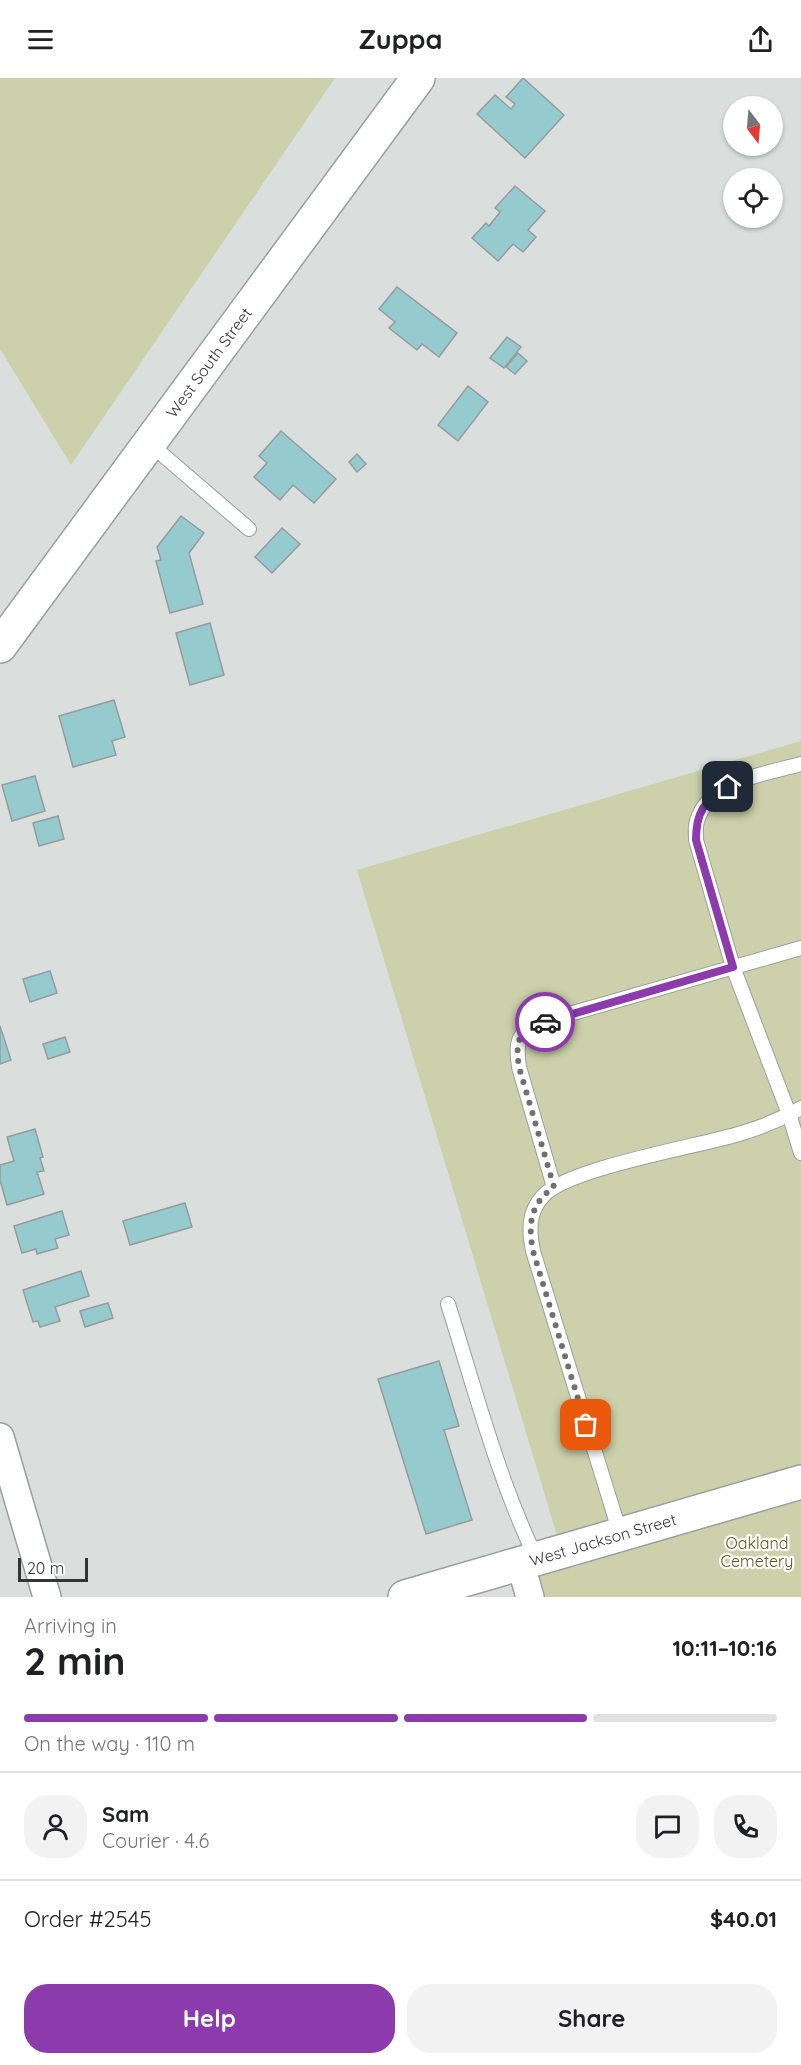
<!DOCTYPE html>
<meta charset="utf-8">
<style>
body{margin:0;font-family:Quicksand,sans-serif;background:#f2f2f2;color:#202124;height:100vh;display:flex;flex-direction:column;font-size:22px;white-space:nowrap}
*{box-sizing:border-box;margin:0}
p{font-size:20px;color:#757577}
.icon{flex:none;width:33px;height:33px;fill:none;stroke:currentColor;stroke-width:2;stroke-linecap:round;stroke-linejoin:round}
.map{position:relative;height:1519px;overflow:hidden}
.drawer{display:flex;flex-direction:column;background:#fff;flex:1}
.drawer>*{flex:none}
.needle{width:39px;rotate:164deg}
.tools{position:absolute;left:723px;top:18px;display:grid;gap:12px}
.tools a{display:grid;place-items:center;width:60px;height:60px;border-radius:50%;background:#fff;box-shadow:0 2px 4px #0004;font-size:30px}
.scale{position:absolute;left:18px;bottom:15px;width:70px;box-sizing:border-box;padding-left:6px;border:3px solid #343636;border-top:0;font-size:16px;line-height:21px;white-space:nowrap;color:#343636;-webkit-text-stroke:4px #fff;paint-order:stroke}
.pin{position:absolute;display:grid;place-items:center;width:51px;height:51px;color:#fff;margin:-26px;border-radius:12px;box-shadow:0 3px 9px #0006}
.courier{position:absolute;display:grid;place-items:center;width:60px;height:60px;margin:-30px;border:4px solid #8b3bab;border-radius:50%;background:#fff;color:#222;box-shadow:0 2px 8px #0007}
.overview em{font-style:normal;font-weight:700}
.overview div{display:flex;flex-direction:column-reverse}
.overview{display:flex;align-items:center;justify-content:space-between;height:102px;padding:0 24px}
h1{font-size:39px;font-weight:700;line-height:45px}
.bar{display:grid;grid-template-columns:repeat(4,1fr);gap:9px 6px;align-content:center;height:72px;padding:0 24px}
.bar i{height:8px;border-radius:4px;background:#e0e0e0}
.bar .on{background:#8b3bab}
.bar p{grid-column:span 4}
.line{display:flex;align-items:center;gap:15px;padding:0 24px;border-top:2px solid #e0e0e0}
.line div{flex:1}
.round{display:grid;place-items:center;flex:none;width:63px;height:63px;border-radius:24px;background:#f2f2f2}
.cta{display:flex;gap:12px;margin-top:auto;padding:12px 24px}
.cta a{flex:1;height:69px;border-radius:24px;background:#8b3bab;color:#fff;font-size:24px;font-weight:700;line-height:69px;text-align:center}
.cta a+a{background:#f2f2f2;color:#202124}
header{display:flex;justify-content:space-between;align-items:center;height:78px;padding:0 24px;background:#fff;font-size:27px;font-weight:700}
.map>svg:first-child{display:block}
</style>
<header><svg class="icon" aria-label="menu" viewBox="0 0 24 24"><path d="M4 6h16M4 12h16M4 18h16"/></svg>Zuppa<svg class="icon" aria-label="share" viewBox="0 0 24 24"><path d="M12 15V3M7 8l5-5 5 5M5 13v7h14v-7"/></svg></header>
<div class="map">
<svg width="801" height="1519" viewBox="0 0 801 1519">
<rect width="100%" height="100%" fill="#dadfdd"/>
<!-- green -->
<g fill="#ccd1ab">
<polygon points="0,0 335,0 71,387 0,271"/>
<polygon points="801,663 801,1388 558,1461 357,792"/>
<polygon points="801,1415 801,1519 544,1519 537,1494"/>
</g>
<!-- building -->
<g fill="#95cbce" stroke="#969c9c" stroke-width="1.5">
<polygon points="523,0 564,37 525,80 477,36 495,17 511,31 515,26 506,19"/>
<polygon points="515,108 545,133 528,152 536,159 523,174 513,166 498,183 472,160 486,145 489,148 500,134 495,130"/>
<polygon points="397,209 457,255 439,279 422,266 417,272 389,250 395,244 379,231"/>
<polygon points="507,259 521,269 504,290 490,280"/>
<polygon points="518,275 527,283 515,296 506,289"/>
<polygon points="468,308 488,324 458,363 438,347"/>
<polygon points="281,353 336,401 314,425 293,407 280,422 254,399 267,385 259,378"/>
<polygon points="357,376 366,386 357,394 349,384"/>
<polygon points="181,438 204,455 189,475 203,526 170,535 156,483 161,482 157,469"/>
<polygon points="282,450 300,466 272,495 255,479"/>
<polygon points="210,545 224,597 190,607 176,555"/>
<polygon points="114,622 125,659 112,663 116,677 73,689 59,638"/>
<polygon points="35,698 45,733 12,743 2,707"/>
<polygon points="58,738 64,761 39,768 33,745"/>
<polygon points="50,893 57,915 30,924 23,901"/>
<polygon points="0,948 11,982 0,986"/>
<polygon points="65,959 70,974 48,981 43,966"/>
<polygon points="35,1051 43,1079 40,1080 44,1093 37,1094 44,1116 7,1127 0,1102 0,1087 14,1083 7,1059"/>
<polygon points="185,1125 192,1149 130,1167 123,1143"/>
<polygon points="62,1133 69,1157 55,1161 58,1170 37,1176 36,1171 22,1175 14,1148"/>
<polygon points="81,1193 89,1218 55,1229 60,1243 40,1249 38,1243 33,1244 23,1212"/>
<polygon points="108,1225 113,1240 85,1249 80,1233"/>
<polygon points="439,1283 459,1348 444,1352 472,1442 426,1456 378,1301"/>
</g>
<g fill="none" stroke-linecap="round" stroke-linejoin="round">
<defs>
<g id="lane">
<polyline points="149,365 249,451"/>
<path d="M801,686C766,696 709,702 697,743C695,749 696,756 696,762L733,889L789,1036L801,1075"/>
<path d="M554,1109L519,989C516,965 516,956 538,945L801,870"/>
<path d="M448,1226C475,1311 497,1398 536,1480"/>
<path d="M620,1455L533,1173C529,1153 528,1134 543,1118C567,1090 701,1068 742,1055C762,1049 783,1040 801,1030"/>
</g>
<g id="street">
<polyline points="0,1359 47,1519"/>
<polyline points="520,1484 530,1519"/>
</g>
<g id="secondary">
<path id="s1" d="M0,568L418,0"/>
<path id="s2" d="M405,1519L801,1404"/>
</g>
</defs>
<!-- lane casing -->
<use href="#lane" stroke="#9a9f9d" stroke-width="16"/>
<!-- street casing -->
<use href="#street" stroke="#9a9f9d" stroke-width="30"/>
<!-- secondary casing -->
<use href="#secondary" stroke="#9a9f9d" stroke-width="36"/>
<!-- lane -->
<use href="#lane" stroke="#fff" stroke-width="14"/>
<!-- street -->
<use href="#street" stroke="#fff" stroke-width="27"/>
<!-- secondary -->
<use href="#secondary" stroke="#fff" stroke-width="33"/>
</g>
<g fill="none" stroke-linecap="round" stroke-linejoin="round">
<!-- done -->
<path stroke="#6e7170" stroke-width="6" stroke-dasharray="0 10.8" d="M545,944C518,951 515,963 519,989L554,1109C530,1126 528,1146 533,1173L586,1347"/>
<!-- route -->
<path stroke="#8b3bab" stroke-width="8" d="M545,944L733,889L696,762C696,734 704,723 728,709"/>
</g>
<g text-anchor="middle" stroke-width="4.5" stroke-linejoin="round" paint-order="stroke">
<!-- street labels -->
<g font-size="16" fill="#343636" stroke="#fff">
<text dy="6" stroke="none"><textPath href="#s1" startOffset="352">West South Street</textPath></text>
<text dy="6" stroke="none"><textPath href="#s2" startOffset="206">West Jackson Street</textPath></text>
</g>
<!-- park labels -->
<g font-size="16" fill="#575d1d" stroke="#fff">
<text x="757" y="1471">Oakland<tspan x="757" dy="18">Cemetery</tspan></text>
</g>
</g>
</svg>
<div class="tools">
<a><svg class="needle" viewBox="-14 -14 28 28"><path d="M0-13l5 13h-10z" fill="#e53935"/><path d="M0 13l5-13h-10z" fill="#757577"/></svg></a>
<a><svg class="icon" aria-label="locate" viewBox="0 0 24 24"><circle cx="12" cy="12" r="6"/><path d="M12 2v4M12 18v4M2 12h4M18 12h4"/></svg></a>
</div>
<div class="scale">20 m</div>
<div class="pin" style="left:586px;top:1347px;background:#ea580c"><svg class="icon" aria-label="bag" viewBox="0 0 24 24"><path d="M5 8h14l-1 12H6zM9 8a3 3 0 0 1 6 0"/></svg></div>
<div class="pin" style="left:728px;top:709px;background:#1f2937"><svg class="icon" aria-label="home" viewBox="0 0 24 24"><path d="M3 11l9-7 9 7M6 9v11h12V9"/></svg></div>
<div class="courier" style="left:545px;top:944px"><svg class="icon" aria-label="car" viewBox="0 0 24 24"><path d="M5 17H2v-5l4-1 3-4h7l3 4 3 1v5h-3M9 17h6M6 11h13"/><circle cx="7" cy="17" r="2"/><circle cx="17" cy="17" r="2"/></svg></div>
</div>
<section class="drawer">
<div class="overview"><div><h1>2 min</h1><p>Arriving in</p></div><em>10:11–10:16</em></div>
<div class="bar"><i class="on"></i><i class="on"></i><i class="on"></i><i></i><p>On the way · 110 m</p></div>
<div class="line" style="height:108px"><a class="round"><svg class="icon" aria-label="person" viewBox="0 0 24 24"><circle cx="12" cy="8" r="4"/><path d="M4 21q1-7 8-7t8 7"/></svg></a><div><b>Sam</b><p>Courier · 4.6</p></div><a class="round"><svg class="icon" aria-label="chat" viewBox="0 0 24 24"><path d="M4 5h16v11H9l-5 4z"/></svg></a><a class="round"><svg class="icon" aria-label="phone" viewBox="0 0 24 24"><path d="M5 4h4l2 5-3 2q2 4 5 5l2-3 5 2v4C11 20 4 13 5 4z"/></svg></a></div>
<div class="line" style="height:78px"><div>Order #2545</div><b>$40.01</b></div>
<div class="cta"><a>Help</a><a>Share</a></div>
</section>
